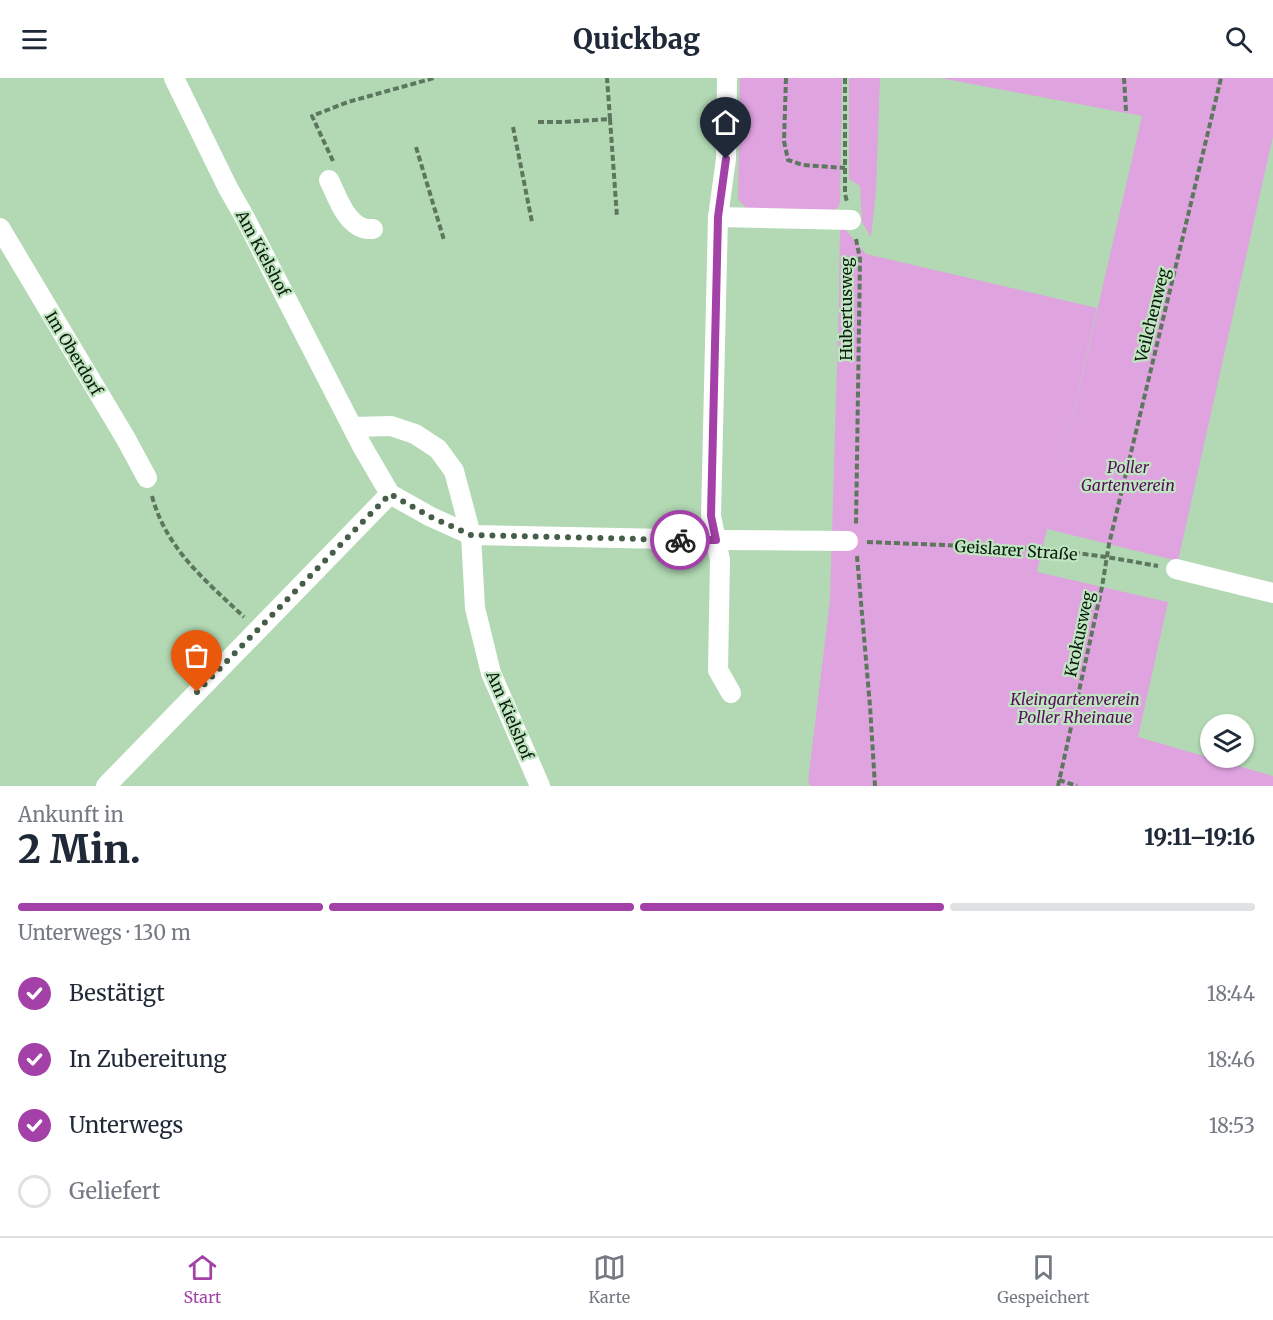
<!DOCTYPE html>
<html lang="de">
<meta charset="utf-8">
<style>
body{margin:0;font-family:Merriweather,serif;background:#f6f6f7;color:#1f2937;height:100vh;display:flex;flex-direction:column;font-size:22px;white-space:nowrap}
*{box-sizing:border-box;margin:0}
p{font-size:20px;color:#747a83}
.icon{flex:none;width:33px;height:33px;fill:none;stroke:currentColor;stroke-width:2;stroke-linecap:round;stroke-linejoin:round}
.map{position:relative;height:708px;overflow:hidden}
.details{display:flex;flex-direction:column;background:#fff;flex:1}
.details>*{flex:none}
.tools{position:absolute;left:1200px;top:636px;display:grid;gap:12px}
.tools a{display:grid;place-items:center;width:54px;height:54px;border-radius:50%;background:#fff;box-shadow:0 2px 4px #0004;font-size:30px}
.pin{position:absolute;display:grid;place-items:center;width:51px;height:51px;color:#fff;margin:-62px -26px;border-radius:50% 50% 50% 0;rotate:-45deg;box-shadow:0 0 6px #0007}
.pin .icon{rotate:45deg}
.courier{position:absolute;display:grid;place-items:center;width:60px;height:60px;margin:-30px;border:4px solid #a341a8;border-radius:50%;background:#fff;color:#222;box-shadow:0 2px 8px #0007}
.head em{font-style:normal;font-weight:800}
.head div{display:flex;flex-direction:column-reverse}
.head{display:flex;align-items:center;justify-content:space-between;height:102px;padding:0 18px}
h1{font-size:39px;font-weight:800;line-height:45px}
.bar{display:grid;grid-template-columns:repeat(4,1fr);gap:9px 6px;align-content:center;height:72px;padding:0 18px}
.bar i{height:8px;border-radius:4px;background:#e0e1e3}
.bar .current{background:#a341a8}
.bar p{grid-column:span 4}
ol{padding:0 18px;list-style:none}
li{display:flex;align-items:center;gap:18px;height:66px}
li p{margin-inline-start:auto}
li .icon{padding:6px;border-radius:50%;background:#a341a8;color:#fff;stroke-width:4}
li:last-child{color:#747a83}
li i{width:33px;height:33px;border:3px solid #e0e1e3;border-radius:50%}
header{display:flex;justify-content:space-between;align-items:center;height:78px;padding:0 18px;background:#fff;font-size:27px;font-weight:800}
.dock{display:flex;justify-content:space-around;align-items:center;height:84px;border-top:2px solid #e0e1e3;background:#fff;font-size:16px;color:#747a83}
.dock a{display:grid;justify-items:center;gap:3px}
.dock .current{color:#a341a8}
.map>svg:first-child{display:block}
</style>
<header><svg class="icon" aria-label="menu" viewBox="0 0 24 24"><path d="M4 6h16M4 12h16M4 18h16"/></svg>Quickbag<svg class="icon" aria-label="search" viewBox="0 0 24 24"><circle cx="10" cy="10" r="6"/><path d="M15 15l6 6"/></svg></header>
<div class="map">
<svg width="1273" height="708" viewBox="0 0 1273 708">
<rect width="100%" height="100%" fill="#b2d9b4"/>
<!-- green -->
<g fill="#dfa3e0">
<polygon points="740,0 842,0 840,123 839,128 834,132 746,130 738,121"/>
<polygon points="849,0 880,0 876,113 871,159 862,144 860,108 849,101"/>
<polygon points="940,0 1273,0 1273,58 1178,483 1047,451 1037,494 1168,524 1138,659 1273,698 1273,708 810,708 808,703 830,522 839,219 840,145 866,176 1097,230 1056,411 1142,38"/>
</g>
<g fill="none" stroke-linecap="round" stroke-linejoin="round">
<!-- path -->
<g stroke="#5d775e" stroke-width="4" stroke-dasharray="6 3" stroke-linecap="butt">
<polyline points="786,0 784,63 788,82 803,87 845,90"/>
<polyline points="845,0 845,116 847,124"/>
<polyline points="1124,0 1126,33"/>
<polyline points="610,41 617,139"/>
<polyline points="538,44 563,44 610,41 607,0"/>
<polyline points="513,49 532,144"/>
<polyline points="416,69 444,162"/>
<polyline points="333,83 312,38 348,24 434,0"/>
<polyline points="856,161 860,181 856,447"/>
<path d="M152,418C166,471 206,503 244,539"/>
<polyline points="867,464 1045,471 1107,479 1158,488"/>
<polyline points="857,478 870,628 875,708"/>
<polyline points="1059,702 1077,708"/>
<polyline points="1058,708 1102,509 1109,466 1221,0"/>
</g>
<!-- minor -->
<g stroke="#fff" stroke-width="20">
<polyline points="174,0 228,110 245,140 362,368 390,416 431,439 471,457 716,462 848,463"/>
<polyline points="727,0 726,81 718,139 711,438 720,482 718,592 731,615"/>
<path d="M329,102C337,118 345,144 363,150C366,151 370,151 373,151"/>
<polyline points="718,139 851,142"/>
<polyline points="0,150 126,361 147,400"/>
<polyline points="353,349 391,348 415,356 438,371 454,393 471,457 475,530 491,595 540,708"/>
<polyline points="1176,491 1273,515"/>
<polyline points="106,708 390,416"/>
</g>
</g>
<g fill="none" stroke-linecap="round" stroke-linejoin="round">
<!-- done -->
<polyline stroke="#465d47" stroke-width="6" stroke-dasharray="0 10.8" points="197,614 390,416 431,439 471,457 680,462"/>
<!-- route -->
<polyline stroke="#a341a8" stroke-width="8" points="680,462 716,462 711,438 718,139 726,81"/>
</g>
<g text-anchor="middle" stroke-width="4.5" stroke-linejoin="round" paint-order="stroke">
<!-- street labels -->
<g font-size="16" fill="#0c1a0d" stroke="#bfe6c0">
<text transform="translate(263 175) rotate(62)" y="6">Am Kielshof</text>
<text transform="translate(846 231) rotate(-90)" y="6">Hubertusweg</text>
<text transform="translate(1152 237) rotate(-76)" y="6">Veilchenweg</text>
<text transform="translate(74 275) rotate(59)" y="6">Im Oberdorf</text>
<text transform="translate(1016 472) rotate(4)" y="6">Geislarer Straße</text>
<text transform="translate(1079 556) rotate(-78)" y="6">Krokusweg</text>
<text transform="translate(510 637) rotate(67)" y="6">Am Kielshof</text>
</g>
<!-- park labels -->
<g font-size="16" font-style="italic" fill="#590d5c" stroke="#bfe6c0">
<text x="1128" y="395">Poller<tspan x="1128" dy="18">Gartenverein</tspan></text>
<text x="1075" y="627">Kleingartenverein<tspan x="1075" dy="18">Poller Rheinaue</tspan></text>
</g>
</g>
</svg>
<div class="tools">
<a><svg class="icon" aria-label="layers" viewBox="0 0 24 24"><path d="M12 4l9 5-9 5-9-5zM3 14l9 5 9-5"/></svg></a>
</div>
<div class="pin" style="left:197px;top:614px;background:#ea580c"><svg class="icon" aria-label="bag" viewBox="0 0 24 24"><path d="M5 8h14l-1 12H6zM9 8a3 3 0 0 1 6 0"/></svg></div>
<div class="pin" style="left:726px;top:81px;background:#1f2937"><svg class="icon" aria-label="home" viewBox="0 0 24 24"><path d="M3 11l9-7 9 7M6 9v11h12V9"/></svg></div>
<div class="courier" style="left:680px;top:462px"><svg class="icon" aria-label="bike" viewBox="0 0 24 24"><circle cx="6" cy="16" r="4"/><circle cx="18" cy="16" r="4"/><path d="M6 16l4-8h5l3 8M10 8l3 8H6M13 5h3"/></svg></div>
</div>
<section class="details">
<div class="head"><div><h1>2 Min.</h1><p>Ankunft in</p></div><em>19:11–19:16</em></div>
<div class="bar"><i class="current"></i><i class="current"></i><i class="current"></i><i></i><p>Unterwegs · 130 m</p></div>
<ol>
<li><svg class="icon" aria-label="check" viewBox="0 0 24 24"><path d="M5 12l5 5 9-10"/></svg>Bestätigt<p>18:44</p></li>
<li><svg class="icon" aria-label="check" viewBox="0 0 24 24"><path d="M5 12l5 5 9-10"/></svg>In Zubereitung<p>18:46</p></li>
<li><svg class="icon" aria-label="check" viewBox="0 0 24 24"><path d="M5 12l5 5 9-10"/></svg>Unterwegs<p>18:53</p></li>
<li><i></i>Geliefert</li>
</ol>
</section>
<nav class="dock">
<a class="current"><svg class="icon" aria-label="home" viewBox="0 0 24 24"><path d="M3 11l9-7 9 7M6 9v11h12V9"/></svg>Start</a>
<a><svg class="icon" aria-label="map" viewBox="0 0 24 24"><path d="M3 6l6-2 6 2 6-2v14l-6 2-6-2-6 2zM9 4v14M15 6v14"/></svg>Karte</a>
<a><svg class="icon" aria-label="saved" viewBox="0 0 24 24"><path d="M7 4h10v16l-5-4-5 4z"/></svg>Gespeichert</a>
</nav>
